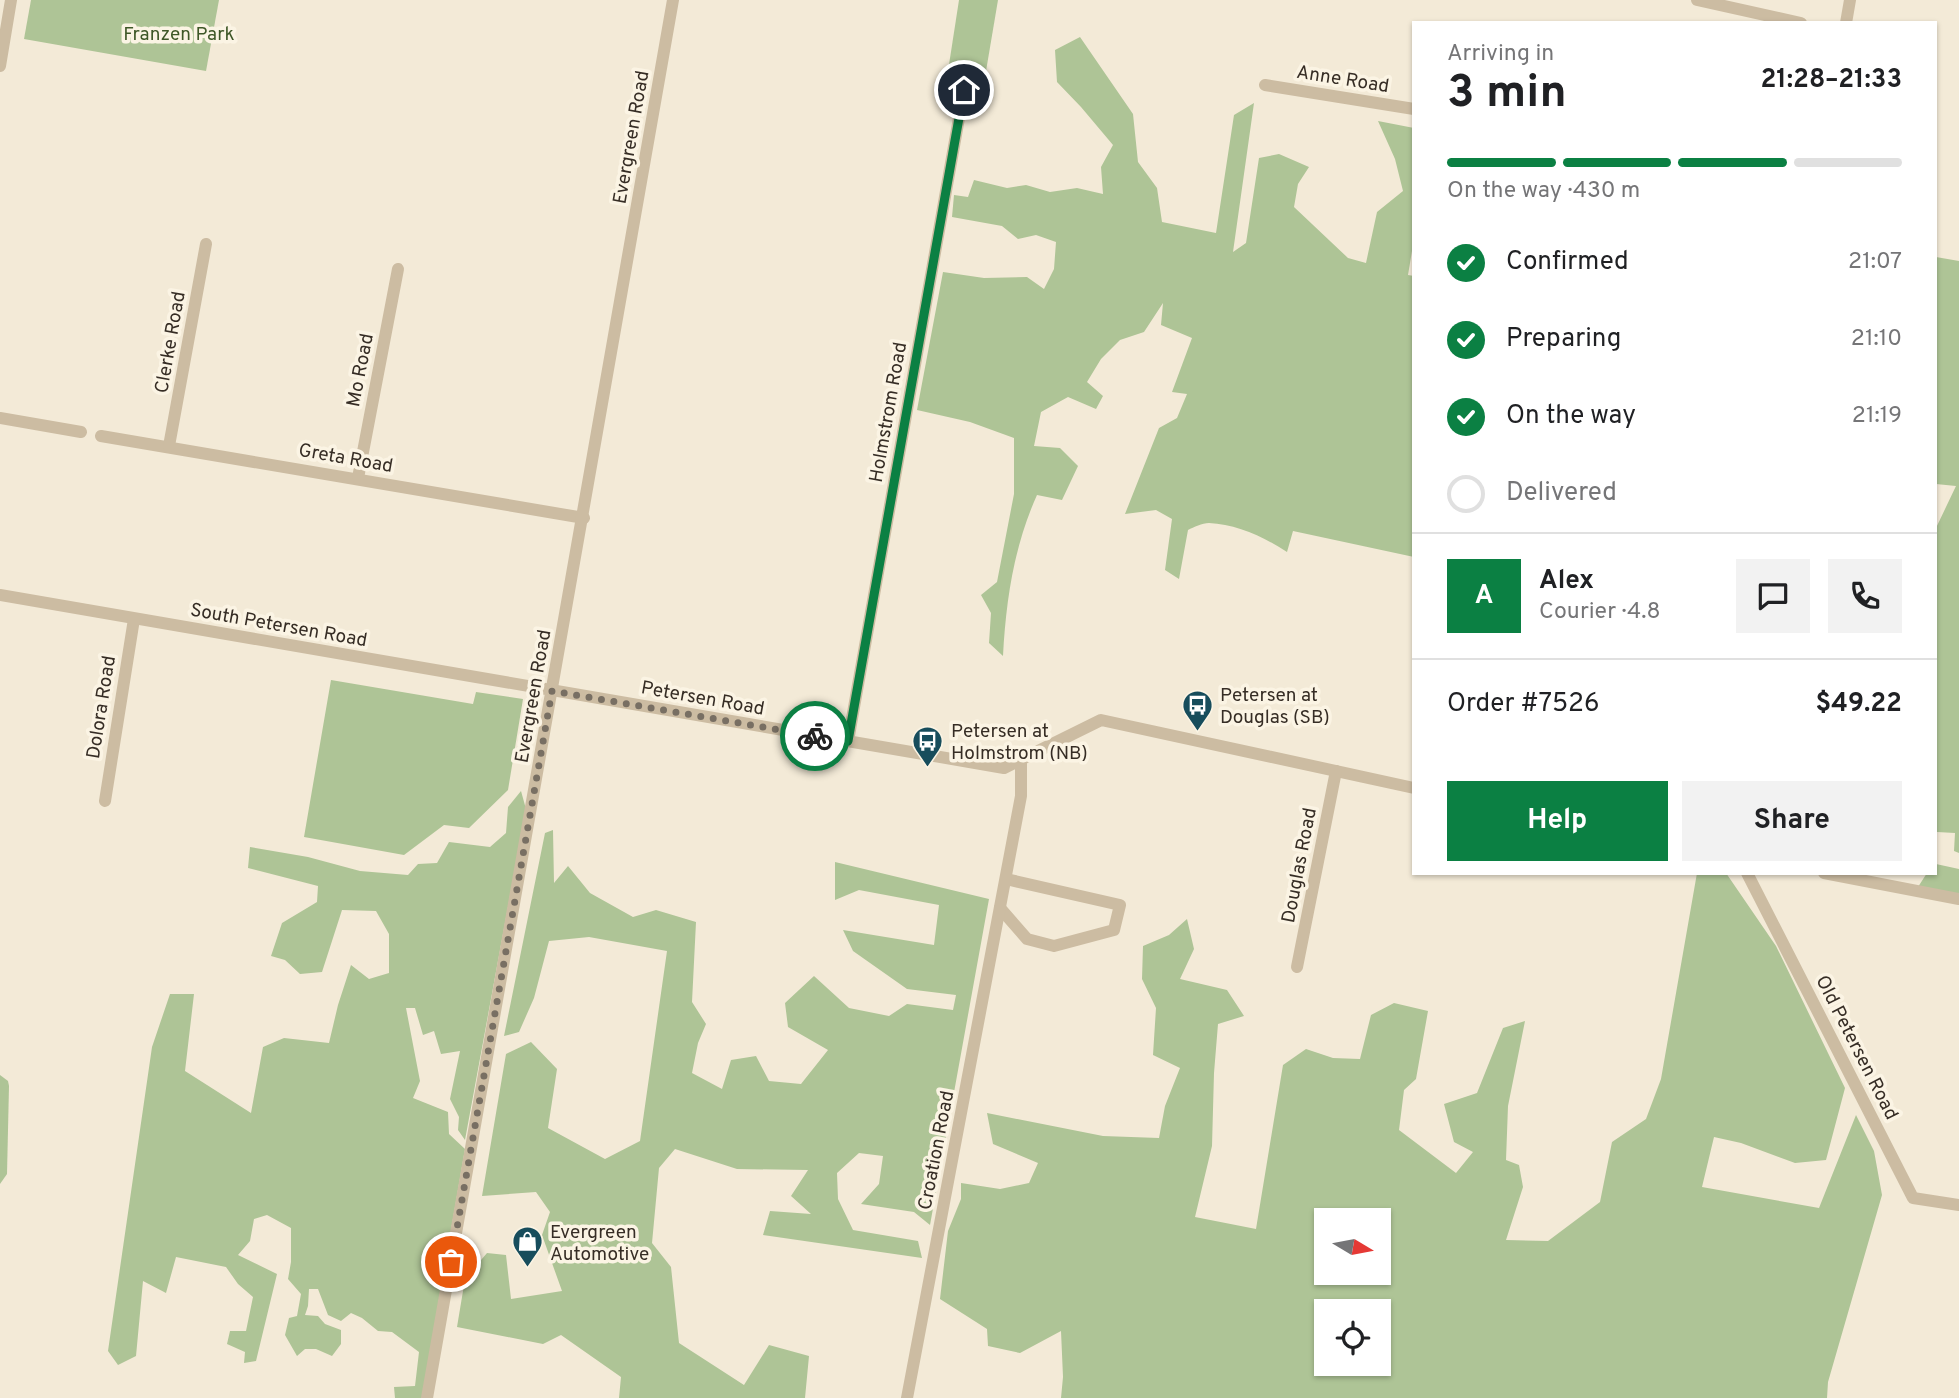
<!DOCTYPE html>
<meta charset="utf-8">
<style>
body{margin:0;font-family:Overpass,sans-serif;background:#f2f2f2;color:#202124;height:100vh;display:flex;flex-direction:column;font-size:26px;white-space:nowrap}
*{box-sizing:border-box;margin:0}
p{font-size:23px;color:#757577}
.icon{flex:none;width:38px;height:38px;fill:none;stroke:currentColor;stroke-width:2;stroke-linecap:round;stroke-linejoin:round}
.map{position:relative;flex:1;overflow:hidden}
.details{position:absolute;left:1412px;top:21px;width:525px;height:854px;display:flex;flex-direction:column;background:#fff;border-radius:0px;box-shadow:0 2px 5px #0004}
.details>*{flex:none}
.needle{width:46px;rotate:100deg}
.controls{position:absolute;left:1314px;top:1208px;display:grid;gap:14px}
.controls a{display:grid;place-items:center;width:77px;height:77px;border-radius:0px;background:#fff;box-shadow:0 2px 5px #0004;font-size:35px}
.pin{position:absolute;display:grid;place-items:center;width:60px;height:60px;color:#fff;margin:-30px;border:4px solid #fff;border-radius:50%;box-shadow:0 2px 7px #0007}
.courier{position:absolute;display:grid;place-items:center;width:70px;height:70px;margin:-35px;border:5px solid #0b8043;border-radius:50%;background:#fff;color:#222;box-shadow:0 2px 9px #0007}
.head em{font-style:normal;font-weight:700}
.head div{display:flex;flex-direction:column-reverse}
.head{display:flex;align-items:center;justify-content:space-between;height:119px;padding:0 35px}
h1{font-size:46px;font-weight:700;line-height:52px}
.bar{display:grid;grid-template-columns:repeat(4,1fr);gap:10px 7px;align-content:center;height:84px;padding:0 35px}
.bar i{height:9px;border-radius:5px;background:#e0e0e0}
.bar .selected{background:#0b8043}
.bar p{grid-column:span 4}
.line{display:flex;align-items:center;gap:18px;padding:0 35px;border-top:2px solid #e0e0e0}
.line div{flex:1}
.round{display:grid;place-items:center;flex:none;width:74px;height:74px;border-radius:0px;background:#f2f2f2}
ol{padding:0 35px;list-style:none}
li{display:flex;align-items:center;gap:21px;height:77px}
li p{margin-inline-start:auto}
li .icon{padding:7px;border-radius:50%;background:#0b8043;color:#fff;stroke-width:4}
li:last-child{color:#757577}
li i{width:38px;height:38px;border:4px solid #e0e0e0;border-radius:50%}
.action{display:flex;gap:14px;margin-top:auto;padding:14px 35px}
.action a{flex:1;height:80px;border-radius:0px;background:#0b8043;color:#fff;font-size:28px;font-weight:700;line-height:80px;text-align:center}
.action a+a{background:#f2f2f2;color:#202124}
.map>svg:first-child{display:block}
</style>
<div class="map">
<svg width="1959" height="1398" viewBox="0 0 1959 1398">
<rect width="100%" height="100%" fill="#f3ead7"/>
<!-- green -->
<g fill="#aec496" fill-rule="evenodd">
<polygon points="31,0 219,0 206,71 24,39"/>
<polygon points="959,0 998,0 985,77 971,96 946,84"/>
<path d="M1080,37L1133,114L1138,162L1157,188L1162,222L1216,233L1234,115L1254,103L1233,252L1246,243L1259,158L1279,154L1309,167L1298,184L1294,207L1348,258L1366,263L1377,212L1403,191L1395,159L1378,121L1414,128V239L1408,275L1414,276V557L1293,531L1287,552C1264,537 1236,524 1209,523C1202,523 1194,527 1188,530L1179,579L1165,570L1172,519L1156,510L1125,514L1159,428L1177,418L1187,394L1172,392L1192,338L1161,325L1163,303L1144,332L1120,340L1101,359L1087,382L1103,396L1096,409L1068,397L1041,412L1034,446L1060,448L1078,466L1062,500L1037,495C1014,546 1006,600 1003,656L989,643L991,613L981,595L997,582L1014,494V438L970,422L917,410L943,272L984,278L1027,277L1044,289L1054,269L1056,242L1036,235L1018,239L1002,226L952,217L954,195L968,197L974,180L1007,188L1026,185L1050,192L1077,188L1103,194L1101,167L1113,145L1081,107L1057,82L1055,50Z"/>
<polygon points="1936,257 1959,261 1959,853 1954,851 1955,833 1937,832 1936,827 1936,528 1956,486 1936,484"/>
<polygon points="331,680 473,704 476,692 523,699 508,790 469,828 444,825 404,855 304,837"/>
<polygon points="521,791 526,809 465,1140 458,1130 459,1117 450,1099 460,1051 441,1054 434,1031 423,1035 415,1008 406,1008 420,1081 413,1098 448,1112 449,1134 465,1149 422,1398 395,1398 394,1387 415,1386 419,1352 392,1332 378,1331 362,1318 351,1313 341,1321 328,1315 318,1289 309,1289 308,1306 305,1315 318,1316 325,1324 341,1330 341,1344 332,1356 316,1349 305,1349 297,1356 285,1335 289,1318 297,1316 301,1294 288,1279 291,1262 291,1228 267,1215 254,1219 250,1241 238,1255 277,1274 256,1361 244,1363 245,1352 227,1344 230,1331 246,1331 253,1297 238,1284 226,1267 176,1257 166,1293 143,1281 136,1356 118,1365 108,1351 152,1047 170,994 194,994 185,1071 251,1113 263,1047 284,1038 329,1043 338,1005 351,965 369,979 389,973 389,934 376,911 342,910 322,972 300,974 285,960 271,956 282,923 317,902 318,886 248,868 250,847 308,857 360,871 408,875 418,864 437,863 449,842 490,847 506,833 508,807"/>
<polygon points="553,830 554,883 568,866 590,893 633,917 656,910 696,922 692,1002 706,1024 698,1043 692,1073 722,1089 731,1060 756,1056 769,1081 801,1084 828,1050 788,1027 785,1003 814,976 849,1008 889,1016 907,1004 953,1010 956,995 907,989 853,951 843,930 934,945 939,905 859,890 835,900 835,862 989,899 930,1225 914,1212 861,1204 879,1184 883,1156 859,1153 837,1173 838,1199 853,1230 918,1241 922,1258 763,1235 770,1211 811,1214 791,1196 808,1170 737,1169 675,1149 659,1168 652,1243 671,1267 679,1343 744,1385 769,1345 809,1356 805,1398 619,1398 621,1377 561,1335 543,1344 457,1327 465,1279 487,1253 506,1255 511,1299 562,1291 542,1235 550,1212 536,1192 482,1196 506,1054 531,1042 557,1069 548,1128 605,1159 640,1141 667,951 589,937 549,941 534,998 519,1032 504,1036 545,833"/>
<polygon points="1936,864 1959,869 1959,894 1918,887 1927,873 1936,873"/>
<path d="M1697,873H1726L1776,946L1845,1088L1826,1160L1795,1163L1741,1143L1714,1137L1702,1187L1819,1208L1856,1115L1874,1151L1882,1195L1828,1382L1827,1398H1061L1063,1377L1061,1331L1020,1353L988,1346L987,1329L940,1299L948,1231L961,1199V1183L1000,1189L1029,1183L1038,1163L993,1144L987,1113L1103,1136L1159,1138L1165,1106L1180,1068L1153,1055L1156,1008L1142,979L1143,946L1169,935L1187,919L1194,949L1180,979L1227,990L1244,1016L1218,1024L1214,1073L1212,1146L1195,1217L1256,1229L1283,1065L1306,1049L1333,1058L1360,1059L1371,1015L1394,1003L1428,1011L1416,1079L1404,1090L1399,1130L1456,1173L1473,1152L1454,1142L1444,1104L1477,1093L1503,1028L1525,1021L1508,1106L1506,1160L1519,1165L1523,1187L1506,1240L1548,1241L1600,1202L1612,1142L1646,1119L1661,1079ZM1326,1220H1379V1272H1326ZM1326,1311H1379V1363H1326Z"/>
<polygon points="0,1075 8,1081 9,1086 7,1174 0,1184"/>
</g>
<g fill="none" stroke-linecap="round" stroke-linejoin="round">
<!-- minor -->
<g stroke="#ccbca2" stroke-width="12">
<polyline points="1697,0 1801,23"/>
<polyline points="1846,23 1850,0"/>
<polyline points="0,66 11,0"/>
<polyline points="1265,85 1414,109"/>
<polyline points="0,418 81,432"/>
<polyline points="101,436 584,518"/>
<polyline points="169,446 206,244"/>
<polyline points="358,478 398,269"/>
<polyline points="0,595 1004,768 1101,720 1414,788"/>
<polyline points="848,741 964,90"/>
<polyline points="105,801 134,619"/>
<polyline points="1747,873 1913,1198 1959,1205"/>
<polyline points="1824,873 1959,899"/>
<polyline points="1000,908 1027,939 1054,946 1114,930 1120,905 1006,879"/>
<polyline points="1297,967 1336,771"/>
<polyline points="427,1398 673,0"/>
<polyline points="907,1398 1021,796 1021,760"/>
</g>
</g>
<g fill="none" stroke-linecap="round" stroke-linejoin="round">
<!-- done -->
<polyline stroke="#786f63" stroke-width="7" stroke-dasharray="0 12.6" points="451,1262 552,691 815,736"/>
<!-- route -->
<polyline stroke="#0b8043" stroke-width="9" points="815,736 848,741 964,90"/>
</g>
<!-- icons -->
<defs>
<symbol id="bus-pin" viewBox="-11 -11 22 30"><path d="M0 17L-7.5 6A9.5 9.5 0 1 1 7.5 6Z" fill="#174d5c" stroke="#fbf4e4"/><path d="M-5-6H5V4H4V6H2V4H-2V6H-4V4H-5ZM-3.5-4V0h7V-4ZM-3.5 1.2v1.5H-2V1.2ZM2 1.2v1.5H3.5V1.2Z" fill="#fff"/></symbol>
<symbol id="shop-pin" viewBox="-11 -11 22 30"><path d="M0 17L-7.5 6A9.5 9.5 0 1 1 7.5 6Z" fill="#174d5c" stroke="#fbf4e4"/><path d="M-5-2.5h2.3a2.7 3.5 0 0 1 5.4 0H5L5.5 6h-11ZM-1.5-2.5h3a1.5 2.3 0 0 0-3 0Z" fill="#fff"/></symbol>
</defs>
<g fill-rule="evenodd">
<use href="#bus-pin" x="1180" y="688" width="35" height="47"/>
<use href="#bus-pin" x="910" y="724" width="35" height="47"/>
<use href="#shop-pin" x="510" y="1224" width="35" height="47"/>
</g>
<g text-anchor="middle" stroke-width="7" stroke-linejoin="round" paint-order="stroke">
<!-- park labels -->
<g font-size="19" fill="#3e5727" stroke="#fbf4e4">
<text x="179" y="40">Franzen Park</text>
</g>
<!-- street labels -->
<g font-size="19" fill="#362d25" stroke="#fbf4e4">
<text transform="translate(1343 78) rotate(9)" y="7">Anne Road</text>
<text transform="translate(630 137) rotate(-80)" y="7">Evergreen Road</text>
<text transform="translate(169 342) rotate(-80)" y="7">Clerke Road</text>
<text transform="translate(359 370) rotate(-79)" y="7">Mo Road</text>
<text transform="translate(887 412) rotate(-80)" y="7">Holmstrom Road</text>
<text transform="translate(346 457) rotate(10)" y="7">Greta Road</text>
<text transform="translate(279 624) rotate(10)" y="7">South Petersen Road</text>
<text transform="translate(532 696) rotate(-80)" y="7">Evergreen Road</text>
<text transform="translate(703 697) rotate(10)" y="7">Petersen Road</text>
<text transform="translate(100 707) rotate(-81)" y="7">Dolora Road</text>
<text transform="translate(1298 865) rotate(-79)" y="7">Douglas Road</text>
<text transform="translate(1858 1047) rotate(63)" y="7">Old Petersen Road</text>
<text transform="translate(935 1150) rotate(-79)" y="7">Croation Road</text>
</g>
<!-- poi labels -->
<g font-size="19" fill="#362d25" stroke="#fbf4e4" text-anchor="start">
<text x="1220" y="701">Petersen at<tspan x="1220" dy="22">Douglas (SB)</tspan></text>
<text x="951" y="737">Petersen at<tspan x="951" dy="22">Holmstrom (NB)</tspan></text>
<text x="550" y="1238">Evergreen<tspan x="550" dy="22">Automotive</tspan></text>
</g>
</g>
</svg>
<div class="controls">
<a><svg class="needle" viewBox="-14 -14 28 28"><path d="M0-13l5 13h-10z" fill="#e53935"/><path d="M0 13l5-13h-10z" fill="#757577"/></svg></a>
<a><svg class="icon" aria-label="locate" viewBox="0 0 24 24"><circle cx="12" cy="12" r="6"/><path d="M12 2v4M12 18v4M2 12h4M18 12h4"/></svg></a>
</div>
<div class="pin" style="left:451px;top:1262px;background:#ea580c"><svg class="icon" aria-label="bag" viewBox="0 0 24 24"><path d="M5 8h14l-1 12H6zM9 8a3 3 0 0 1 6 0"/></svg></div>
<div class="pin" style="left:964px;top:90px;background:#1f2937"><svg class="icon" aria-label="home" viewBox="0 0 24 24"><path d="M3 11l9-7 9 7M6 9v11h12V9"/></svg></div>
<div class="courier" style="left:815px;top:736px"><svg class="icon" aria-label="bike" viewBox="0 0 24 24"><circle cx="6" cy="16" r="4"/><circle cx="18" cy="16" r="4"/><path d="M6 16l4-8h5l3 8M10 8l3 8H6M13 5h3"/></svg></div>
<section class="details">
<div class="head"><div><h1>3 min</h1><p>Arriving in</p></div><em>21:28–21:33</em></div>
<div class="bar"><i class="selected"></i><i class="selected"></i><i class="selected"></i><i></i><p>On the way · 430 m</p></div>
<ol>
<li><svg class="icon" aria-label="check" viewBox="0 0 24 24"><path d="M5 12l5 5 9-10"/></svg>Confirmed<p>21:07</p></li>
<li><svg class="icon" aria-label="check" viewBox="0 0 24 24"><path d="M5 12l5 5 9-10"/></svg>Preparing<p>21:10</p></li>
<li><svg class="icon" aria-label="check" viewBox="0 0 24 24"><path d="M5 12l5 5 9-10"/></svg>On the way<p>21:19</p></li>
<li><i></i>Delivered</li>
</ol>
<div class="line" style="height:126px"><b class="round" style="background:#0b8043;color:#fff">A</b><div><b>Alex</b><p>Courier · 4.8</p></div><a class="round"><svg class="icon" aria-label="chat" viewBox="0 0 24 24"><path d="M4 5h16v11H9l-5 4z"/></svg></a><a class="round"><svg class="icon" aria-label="phone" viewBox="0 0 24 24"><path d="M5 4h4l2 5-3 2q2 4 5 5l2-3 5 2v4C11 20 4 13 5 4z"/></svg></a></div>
<div class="line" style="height:91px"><div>Order #7526</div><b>$49.22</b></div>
<div class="action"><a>Help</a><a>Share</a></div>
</section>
</div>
